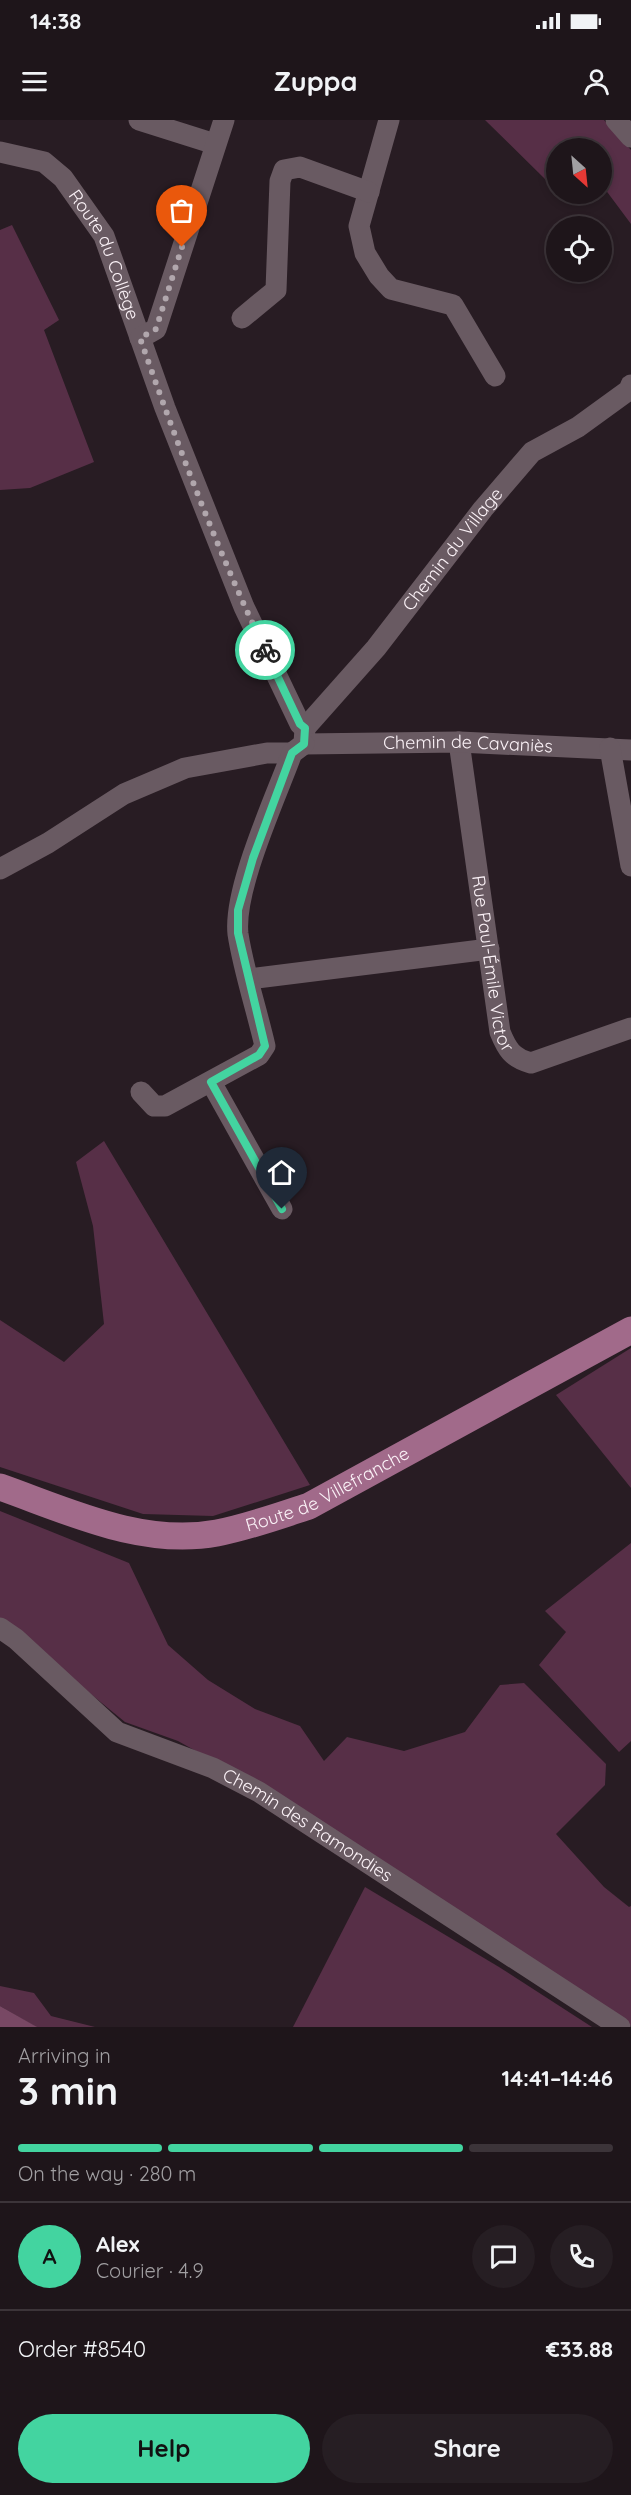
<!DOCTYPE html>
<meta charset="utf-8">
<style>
body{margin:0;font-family:Quicksand,sans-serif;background:#261e23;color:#f1f3f6;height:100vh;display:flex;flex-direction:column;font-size:22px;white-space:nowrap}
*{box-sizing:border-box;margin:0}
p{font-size:20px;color:#a19fa2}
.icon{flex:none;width:33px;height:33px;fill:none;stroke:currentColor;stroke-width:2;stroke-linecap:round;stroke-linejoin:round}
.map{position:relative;height:1907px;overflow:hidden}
.drawer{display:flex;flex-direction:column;background:#1e151a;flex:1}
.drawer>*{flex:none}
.needle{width:39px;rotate:153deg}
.controls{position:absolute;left:546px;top:18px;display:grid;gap:12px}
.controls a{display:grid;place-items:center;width:66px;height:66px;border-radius:50%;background:#1e151a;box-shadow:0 3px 9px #0003,0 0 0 2px #3c3439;font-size:30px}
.pin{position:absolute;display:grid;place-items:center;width:51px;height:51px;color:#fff;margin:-62px -26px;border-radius:50% 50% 50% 0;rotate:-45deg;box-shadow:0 0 6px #0007}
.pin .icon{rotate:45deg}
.courier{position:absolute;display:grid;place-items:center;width:60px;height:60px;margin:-30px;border:4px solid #43d4a0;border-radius:50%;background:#fff;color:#222;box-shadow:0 2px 8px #0007}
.overview em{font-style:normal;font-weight:800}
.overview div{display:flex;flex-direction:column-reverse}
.overview{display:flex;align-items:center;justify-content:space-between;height:102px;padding:0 18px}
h1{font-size:39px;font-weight:800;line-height:45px}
.bar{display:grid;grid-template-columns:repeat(4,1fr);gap:9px 6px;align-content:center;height:72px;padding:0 18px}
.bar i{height:8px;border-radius:4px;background:#3c3439}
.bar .on{background:#43d4a0}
.bar p{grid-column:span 4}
.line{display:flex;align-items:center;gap:15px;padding:0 18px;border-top:2px solid #3c3439}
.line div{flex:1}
.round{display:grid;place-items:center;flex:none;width:63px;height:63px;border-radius:32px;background:#261e23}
.action{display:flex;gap:12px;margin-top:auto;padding:12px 18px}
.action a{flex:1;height:69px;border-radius:36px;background:#43d4a0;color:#111;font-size:24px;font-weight:800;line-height:69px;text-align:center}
.action a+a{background:#261e23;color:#f1f3f6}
.status{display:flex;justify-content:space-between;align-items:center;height:42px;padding:0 30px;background:#1e151a;direction:ltr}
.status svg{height:16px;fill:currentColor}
header{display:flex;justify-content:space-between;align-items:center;height:78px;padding:0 18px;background:#1e151a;font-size:27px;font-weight:800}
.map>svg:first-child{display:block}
</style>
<div class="status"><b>14:38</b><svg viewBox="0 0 49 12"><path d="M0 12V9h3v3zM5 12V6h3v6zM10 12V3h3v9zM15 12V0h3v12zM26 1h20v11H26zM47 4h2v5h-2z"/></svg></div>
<header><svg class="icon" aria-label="menu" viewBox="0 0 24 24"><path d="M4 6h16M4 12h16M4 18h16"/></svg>Zuppa<svg class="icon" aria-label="person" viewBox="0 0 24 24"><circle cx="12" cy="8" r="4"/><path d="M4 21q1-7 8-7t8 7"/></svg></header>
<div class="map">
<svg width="631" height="1907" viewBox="0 0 631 1907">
<rect width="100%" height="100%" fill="#281c23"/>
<!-- green -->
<g fill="#572f47">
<polygon points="485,0 604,0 631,30 631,104 602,65 602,28 556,28 556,53 546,60"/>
<polygon points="12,105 59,200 44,210 94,342 30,368 0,370 0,110"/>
<polygon points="104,1021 310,1365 213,1396 143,1394 0,1347 0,1200 64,1242 104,1204 93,1106 76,1042"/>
<polygon points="631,1228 631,1368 556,1275"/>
<polygon points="0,1391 129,1443 168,1525 208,1560 255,1589 300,1606 324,1641 347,1617 404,1631 465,1612 500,1565 524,1563 606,1644 605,1665 556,1714 604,1767 629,1787 631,1786 631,1906 321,1701 178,1621 125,1602 26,1521 0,1504"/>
<polygon points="631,1423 631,1621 619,1632 539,1545 566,1512 545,1491"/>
<polygon points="365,1767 499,1847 592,1907 293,1907"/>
<polygon points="0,1866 34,1873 51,1896 95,1907 36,1907 0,1886"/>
</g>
<!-- water -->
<polygon fill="#784864" points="0,1886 37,1907 0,1907"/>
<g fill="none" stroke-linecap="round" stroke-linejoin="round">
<!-- minor -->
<g stroke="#695a62" stroke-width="21">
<polyline points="139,0 215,24"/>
<polyline points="389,0 359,106 365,133 379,156 391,169 453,185 495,256"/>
<polyline points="616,0 631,17"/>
<path id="s1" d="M0,32L44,42L63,58L104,116L165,288L244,487L300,604L305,608"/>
<polyline points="242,198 276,170 280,61 284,50 300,47 369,72"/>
<polyline points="140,218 156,209 224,0"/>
<path id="s2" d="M459,622L500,912C507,929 512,938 531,943L631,908"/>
<path id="s3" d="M304,624L305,608L376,528L483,389L532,332L578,307L629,270L631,265"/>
<path id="s4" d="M304,624L459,622L631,630"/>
<polyline points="610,628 631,746"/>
<polyline points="0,749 48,723 124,674 185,648 267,633 292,633"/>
<polyline points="249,859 489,829"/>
<polyline points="211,962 282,1089"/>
<path d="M141,972L154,986H165L259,935L265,926C257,891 243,848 238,814C233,769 276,677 292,633L304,624"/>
<path id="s5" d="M0,1508L16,1519L117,1612L213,1648L259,1672L620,1907"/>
</g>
<!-- major -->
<path stroke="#a16a8a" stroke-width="27" id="s6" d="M0,1367C68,1391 142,1427 217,1413C248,1407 279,1396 309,1386L631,1210"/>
</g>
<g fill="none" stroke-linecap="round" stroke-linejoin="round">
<!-- done -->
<path stroke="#b1a7ad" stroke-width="6" stroke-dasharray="0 10.8" d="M182,127L156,209L140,218C177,324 217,429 265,530"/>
<!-- route -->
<polyline stroke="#43d4a0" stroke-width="8" points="265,530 300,604 305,608 304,624 292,633 253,738 238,790 238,813 265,926 259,935 211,962 282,1089"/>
</g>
<g text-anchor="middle" stroke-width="4.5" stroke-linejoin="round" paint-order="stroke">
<!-- street labels -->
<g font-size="18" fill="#fbf2f7" stroke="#1f1319">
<text dy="6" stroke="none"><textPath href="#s1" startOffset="158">Route du Collège</textPath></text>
<text dy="6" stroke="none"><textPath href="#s3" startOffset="248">Chemin du Village</textPath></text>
<text dy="6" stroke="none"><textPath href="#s4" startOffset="164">Chemin de Cavaniès</textPath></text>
<text dy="6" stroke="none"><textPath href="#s2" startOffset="224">Rue Paul-Émile Victor</textPath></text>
<text dy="6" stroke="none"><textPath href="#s6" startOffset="344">Route de Villefranche</textPath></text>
<text dy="6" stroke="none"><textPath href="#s5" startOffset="370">Chemin des Ramondies</textPath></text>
</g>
</g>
</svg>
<div class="controls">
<a><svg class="needle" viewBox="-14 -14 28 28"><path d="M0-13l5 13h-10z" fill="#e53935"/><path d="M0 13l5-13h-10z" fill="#a19fa2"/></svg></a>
<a><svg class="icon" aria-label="locate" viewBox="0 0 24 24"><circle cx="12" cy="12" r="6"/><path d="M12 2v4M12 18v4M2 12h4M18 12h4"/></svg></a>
</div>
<div class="pin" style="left:182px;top:127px;background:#ea580c"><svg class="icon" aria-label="bag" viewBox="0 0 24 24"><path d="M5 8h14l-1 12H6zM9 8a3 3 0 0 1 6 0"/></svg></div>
<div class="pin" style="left:282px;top:1089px;background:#1f2937"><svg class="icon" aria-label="home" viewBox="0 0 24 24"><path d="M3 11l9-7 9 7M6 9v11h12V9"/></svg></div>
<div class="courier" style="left:265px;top:530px"><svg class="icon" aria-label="bike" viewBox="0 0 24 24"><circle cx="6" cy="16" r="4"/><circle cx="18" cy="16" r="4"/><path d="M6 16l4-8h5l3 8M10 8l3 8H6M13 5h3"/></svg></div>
</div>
<section class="drawer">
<div class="overview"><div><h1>3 min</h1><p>Arriving in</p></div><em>14:41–14:46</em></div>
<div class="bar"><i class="on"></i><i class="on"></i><i class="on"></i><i></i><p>On the way · 280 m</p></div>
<div class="line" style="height:108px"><b class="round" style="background:#43d4a0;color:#111">A</b><div><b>Alex</b><p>Courier · 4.9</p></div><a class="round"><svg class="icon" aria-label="chat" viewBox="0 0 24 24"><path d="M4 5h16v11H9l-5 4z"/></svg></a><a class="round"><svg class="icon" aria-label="phone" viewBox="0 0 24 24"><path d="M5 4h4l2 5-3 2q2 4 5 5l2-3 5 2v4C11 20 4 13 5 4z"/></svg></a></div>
<div class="line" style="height:78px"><div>Order #8540</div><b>€33.88</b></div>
<div class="action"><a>Help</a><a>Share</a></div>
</section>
